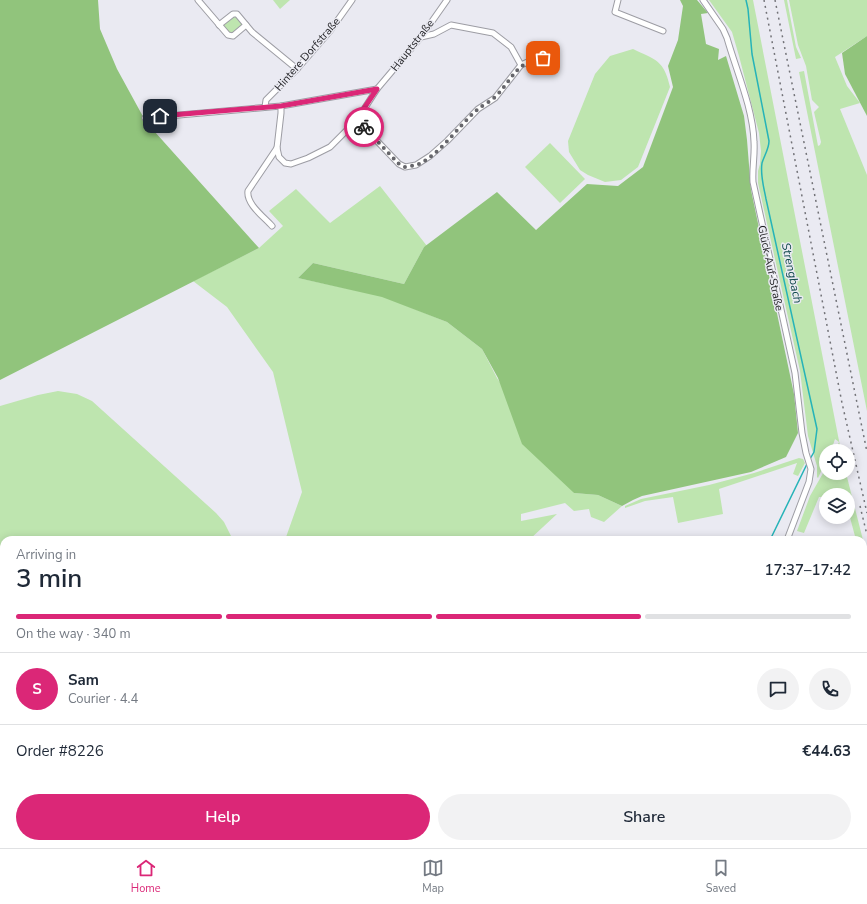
<!DOCTYPE html>
<meta charset="utf-8">
<style>
body{margin:0;font-family:"Nunito Sans",sans-serif;background:#f2f2f3;color:#1f2937;height:100vh;display:flex;flex-direction:column;font-size:15px;white-space:nowrap}
*{box-sizing:border-box;margin:0}
p{font-size:13px;color:#747a83}
.icon{flex:none;width:22px;height:22px;fill:none;stroke:currentColor;stroke-width:2;stroke-linecap:round;stroke-linejoin:round}
.map{position:relative;flex:1;overflow:hidden}
.side{position:absolute;left:0px;top:536px;width:867px;height:312px;display:flex;flex-direction:column;background:#fff;border-radius:12px 12px 0 0;box-shadow:0 2px 10px #0003}
.side>*{flex:none}
.fabs{position:absolute;left:819px;top:444px;display:grid;gap:8px}
.fabs a{display:grid;place-items:center;width:36px;height:36px;border-radius:50%;background:#fff;box-shadow:0 2px 10px #0003;font-size:20px}
.pin{position:absolute;display:grid;place-items:center;width:34px;height:34px;color:#fff;margin:-17px;border-radius:8px;box-shadow:0 2px 6px #0006}
.courier{position:absolute;display:grid;place-items:center;width:40px;height:40px;margin:-20px;border:3px solid #db2777;border-radius:50%;background:#fff;color:#222;box-shadow:0 1px 5px #0007}
.summary em{font-style:normal;font-weight:600}
.summary div{display:flex;flex-direction:column-reverse}
.summary{display:flex;align-items:center;justify-content:space-between;height:68px;padding:0 16px}
h1{font-size:26px;font-weight:600;line-height:30px}
.bar{display:grid;grid-template-columns:repeat(4,1fr);gap:6px 4px;align-content:center;height:48px;padding:0 16px}
.bar i{height:5px;border-radius:3px;background:#e0e1e3}
.bar .current{background:#db2777}
.bar p{grid-column:span 4}
.line{display:flex;align-items:center;gap:10px;padding:0 16px;border-top:1px solid #e0e1e3}
.line div{flex:1}
.round{display:grid;place-items:center;flex:none;width:42px;height:42px;border-radius:21px;background:#f2f2f3}
.button{display:flex;gap:8px;margin-top:auto;padding:8px 16px}
.button a{flex:1;height:46px;border-radius:24px;background:#db2777;color:#fff;font-size:16px;font-weight:600;line-height:46px;text-align:center}
.button a+a{background:#f2f2f3;color:#1f2937}
.tabs{display:flex;justify-content:space-around;align-items:center;height:56px;border-top:1px solid #e0e1e3;background:#fff;font-size:11px;color:#747a83}
.tabs a{display:grid;justify-items:center;gap:2px}
.tabs .current{color:#db2777}
.map>svg:first-child{display:block}
</style>
<div class="map">
<svg width="867" height="848" viewBox="0 0 867 848">
<rect width="100%" height="100%" fill="#eaeaf2"/>
<!-- green -->
<g fill="#bee5af">
<polygon points="273,0 290,0 280,9"/>
<polygon points="709,0 753,0 841,451 835,451 839,442 835,439 831,451 826,451 826,461 818,478 817,477 817,466 808,436 800,371 758,183 758,171 760,164 761,151 759,133 739,56 732,32"/>
<polygon points="784,0 787,0 796,47 801,58 796,59"/>
<polygon points="789,0 867,0 867,36 835,57 847,86 860,103 840,109 867,175 867,411 799,72 804,71 818,146 820,145 821,142 814,112 819,107 812,100 806,66 798,45"/>
<polygon points="235,16 237,16 244,25 232,35 226,31 223,25"/>
<path d="M633,49C656,60 664,60 670,87L638,167L621,180L605,182L588,175L580,170L569,152L568,141L595,74L610,56Z"/>
<polygon points="550,143 585,179 560,203 525,167"/>
<polygon points="380,186 427,246 424,247 404,284 313,263 298,278 382,296 447,322 482,349 497,378 574,493 598,495 622,506 604,522 591,517 589,509 574,511 565,503 521,514 521,521 557,514 529,540 285,540 302,492 273,372 227,307 193,281 259,248 283,226 269,211 296,189 330,223"/>
<polygon points="58,391 77,394 92,401 216,513 224,522 233,540 4,540 4,707 0,705 0,406 38,395"/>
<polygon points="799,458 803,459 805,463 798,476 793,474 797,463 719,489 723,514 678,523 673,497 645,501 625,508 625,506 641,499 709,485 754,473"/>
<polygon points="826,468 826,473 846,473 863,540 856,540 848,510 848,495 826,495 826,497 819,497 804,533 797,531 810,496"/>
<polygon points="863,541 867,555 867,579 863,564"/>
<polygon points="867,650 867,728 863,723 863,653"/>
<polygon points="0,711 4,713 4,732 0,730"/>
<polygon points="0,803 4,804 4,836 0,838"/>
<polygon points="97,844 127,844 123,848 94,848"/>
<polygon points="733,844 776,844 775,848 738,848"/>
</g>
<!-- forest -->
<g fill="#91c47c">
<polygon points="0,0 98,0 100,29 117,69 146,122 259,248 0,380"/>
<polygon points="680,0 697,0 708,13 701,14 706,44 719,49 718,60 726,56 744,116 747,140 751,190 794,394 798,433 786,457 751,472 642,496 633,500 622,506 598,495 574,493 522,444 498,378 482,349 447,322 382,297 298,278 313,263 404,284 424,247 497,192 536,230 587,184 618,186 643,167 673,87 668,66 678,40 683,6"/>
<polygon points="867,36 867,116 845,74 842,53"/>
<polygon points="128,844 733,844 738,848 124,848"/>
</g>
<!-- water -->
<polygon fill="#26b3b8" points="0,730 4,732 4,804 0,803"/>
<g fill="none" stroke-linecap="round" stroke-linejoin="round">
<!-- stream -->
<g stroke="#26b3b8" stroke-width="1.5">
<path d="M746,0L748,9L752,54L769,141C769,149 764,156 762,163C760,175 764,188 766,199L817,429L814,452L810,459"/>
<polyline points="770,540 807,464"/>
<polyline points="723,844 727,848"/>
</g>
<defs>
<g id="street">
<polyline points="198,0 228,35 233,36 246,25"/>
<polyline points="618,0 615,12 663,31"/>
<path d="M703,0L723,29L727,38C736,70 753,108 754,142C755,155 752,168 753,182L795,373L802,433L806,453L811,469L809,482L787,540"/>
<polyline points="219,25 233,14 237,14 252,32 297,69"/>
<polyline points="521,65 532,60 543,58"/>
<polyline points="265,107 266,100 297,69 330,31 352,0"/>
<polyline points="145,118 281,106 377,89 421,37 447,0"/>
<polyline points="357,120 399,164 405,167 416,165 430,156 447,141 478,109 495,98 521,65 511,47 493,33 451,25 434,34 421,37"/>
<polyline points="277,148 279,157 285,163 291,164 308,158 330,147 357,120 377,89"/>
<path d="M272,226C264,217 246,204 248,191L277,148L281,113V106"/>
<polyline points="863,728 867,732"/>
<polyline points="863,823 867,824"/>
<polyline points="825,848 826,844"/>
<polyline points="835,848 836,844"/>
</g>
</defs>
<!-- street casing -->
<use href="#street" stroke="#9d9da4" stroke-width="7"/>
<!-- street -->
<use href="#street" stroke="#fff" stroke-width="5"/>
<!-- rail -->
<g stroke="#727277" stroke-width="1.5" stroke-dasharray="2 4" stroke-linecap="butt">
<polyline points="764,0 842,403 867,513"/>
<polyline points="775,0 867,452"/>
<polyline points="860,506 867,535"/>
</g>
</g>
<g fill="none" stroke-linecap="round" stroke-linejoin="round">
<!-- done -->
<path stroke="#66666b" stroke-width="4" stroke-dasharray="0 7.2" d="M364,127L399,164L405,167C408,166 413,166 417,165C440,155 459,125 478,109C483,105 490,102 495,97C514,78 514,63 543,58"/>
<!-- route -->
<polyline stroke="#db2777" stroke-width="5" points="160,116 281,106 377,89 356,120 364,127"/>
</g>
<g text-anchor="middle" stroke-width="3" stroke-linejoin="round" paint-order="stroke">
<!-- street labels -->
<g font-size="11" fill="#1f1f22" stroke="#eaeaf2">
<text transform="translate(412 45) rotate(-52)" y="4">Hauptstraße</text>
<text transform="translate(307 54) rotate(-49)" y="4">Hintere Dorfstraße</text>
<text transform="translate(771 268) rotate(78)" y="4">Glück-Auf-Straße</text>
</g>
<!-- water labels -->
<g font-size="12" font-style="italic" fill="#0e484a" stroke="#eaeaf2">
<text transform="translate(792 273) rotate(78)" y="4">Strengbach</text>
</g>
</g>
</svg>
<div class="fabs">
<a><svg class="icon" aria-label="locate" viewBox="0 0 24 24"><circle cx="12" cy="12" r="6"/><path d="M12 2v4M12 18v4M2 12h4M18 12h4"/></svg></a>
<a><svg class="icon" aria-label="layers" viewBox="0 0 24 24"><path d="M12 4l9 5-9 5-9-5zM3 14l9 5 9-5"/></svg></a>
</div>
<div class="pin" style="left:543px;top:58px;background:#ea580c"><svg class="icon" aria-label="bag" viewBox="0 0 24 24"><path d="M5 8h14l-1 12H6zM9 8a3 3 0 0 1 6 0"/></svg></div>
<div class="pin" style="left:160px;top:116px;background:#1f2937"><svg class="icon" aria-label="home" viewBox="0 0 24 24"><path d="M3 11l9-7 9 7M6 9v11h12V9"/></svg></div>
<div class="courier" style="left:364px;top:127px"><svg class="icon" aria-label="bike" viewBox="0 0 24 24"><circle cx="6" cy="16" r="4"/><circle cx="18" cy="16" r="4"/><path d="M6 16l4-8h5l3 8M10 8l3 8H6M13 5h3"/></svg></div>
<section class="side">
<div class="summary"><div><h1>3 min</h1><p>Arriving in</p></div><em>17:37–17:42</em></div>
<div class="bar"><i class="current"></i><i class="current"></i><i class="current"></i><i></i><p>On the way · 340 m</p></div>
<div class="line" style="height:72px"><b class="round" style="background:#db2777;color:#fff">S</b><div><b>Sam</b><p>Courier · 4.4</p></div><a class="round"><svg class="icon" aria-label="chat" viewBox="0 0 24 24"><path d="M4 5h16v11H9l-5 4z"/></svg></a><a class="round"><svg class="icon" aria-label="phone" viewBox="0 0 24 24"><path d="M5 4h4l2 5-3 2q2 4 5 5l2-3 5 2v4C11 20 4 13 5 4z"/></svg></a></div>
<div class="line" style="height:52px"><div>Order #8226</div><b>€44.63</b></div>
<div class="button"><a>Help</a><a>Share</a></div>
</section>
</div>
<nav class="tabs">
<a class="current"><svg class="icon" aria-label="home" viewBox="0 0 24 24"><path d="M3 11l9-7 9 7M6 9v11h12V9"/></svg>Home</a>
<a><svg class="icon" aria-label="map" viewBox="0 0 24 24"><path d="M3 6l6-2 6 2 6-2v14l-6 2-6-2-6 2zM9 4v14M15 6v14"/></svg>Map</a>
<a><svg class="icon" aria-label="saved" viewBox="0 0 24 24"><path d="M7 4h10v16l-5-4-5 4z"/></svg>Saved</a>
</nav>
